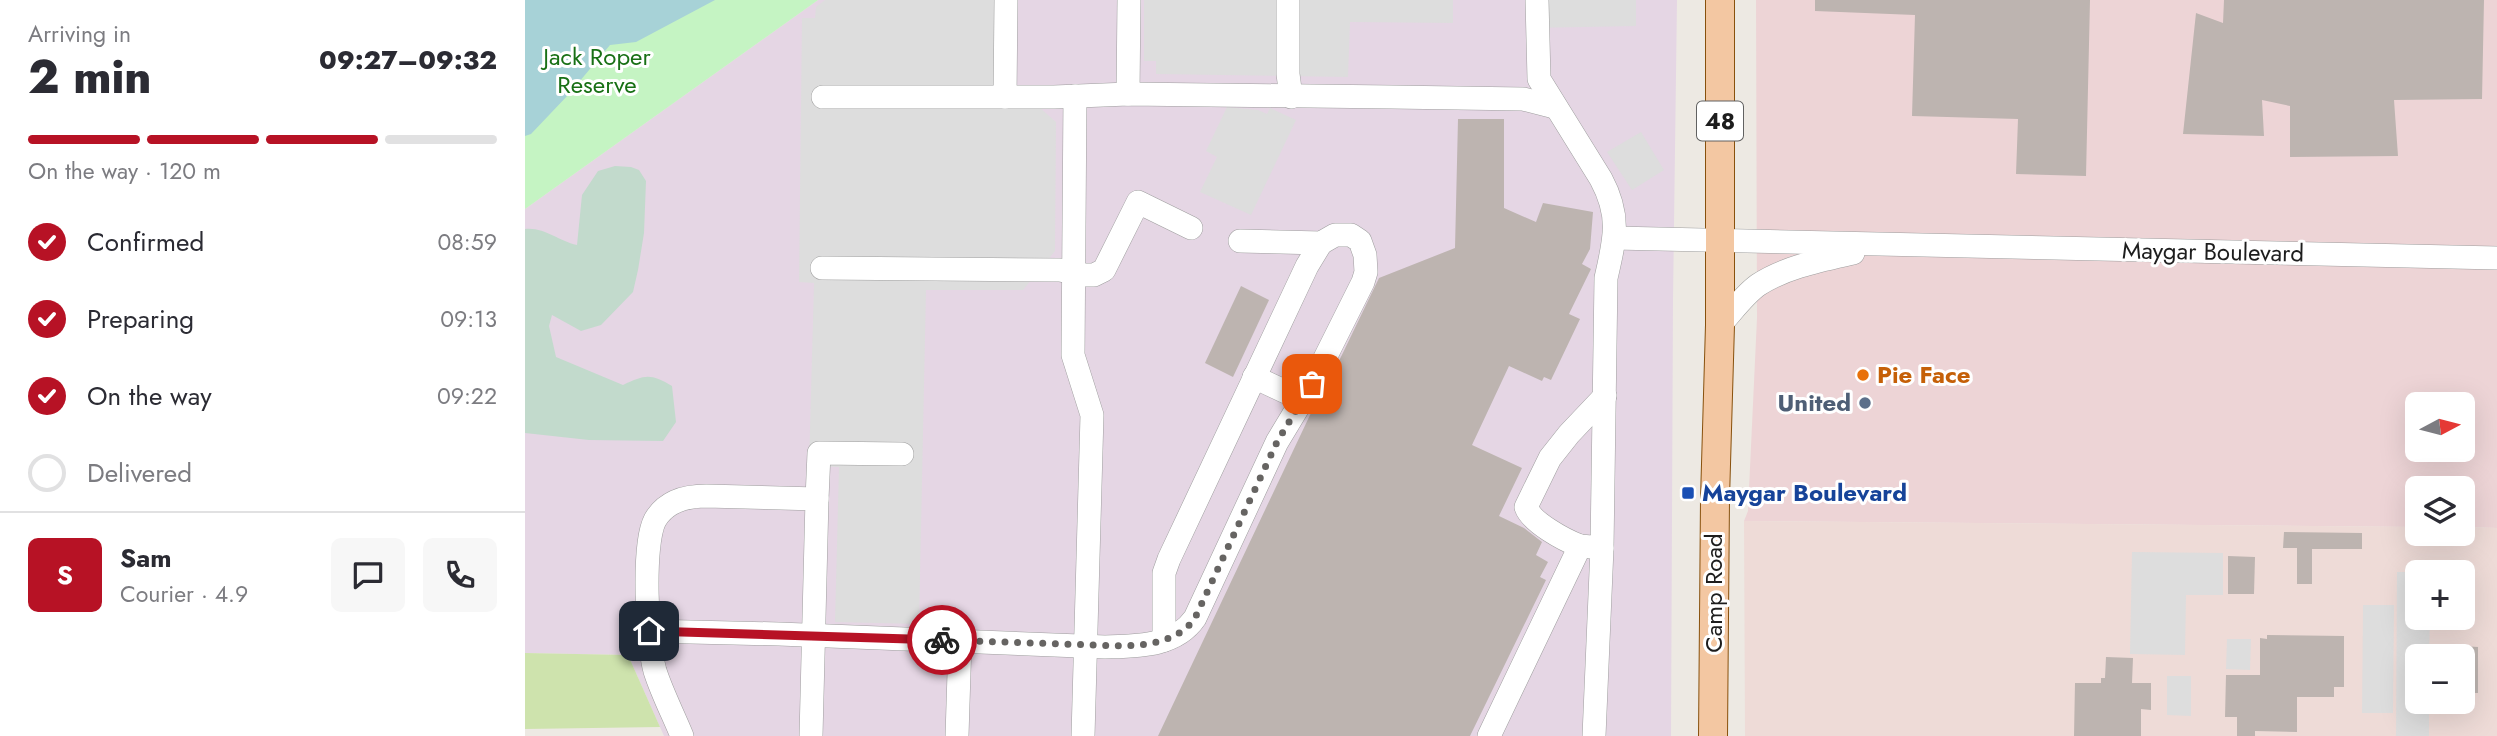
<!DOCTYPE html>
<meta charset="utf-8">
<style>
body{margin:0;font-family:Jost,sans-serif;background:#f7f7f7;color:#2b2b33;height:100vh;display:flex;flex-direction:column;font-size:26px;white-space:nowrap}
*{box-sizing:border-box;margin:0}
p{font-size:23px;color:#7c7c81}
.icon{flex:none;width:38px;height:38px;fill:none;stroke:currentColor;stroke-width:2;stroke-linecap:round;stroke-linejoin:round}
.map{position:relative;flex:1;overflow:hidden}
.panel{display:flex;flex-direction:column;background:#fff;width:525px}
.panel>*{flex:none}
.needle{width:46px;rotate:83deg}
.tools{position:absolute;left:1880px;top:392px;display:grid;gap:14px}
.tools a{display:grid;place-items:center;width:70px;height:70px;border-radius:10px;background:#fff;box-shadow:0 7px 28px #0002;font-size:35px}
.pin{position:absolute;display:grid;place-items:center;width:60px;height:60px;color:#fff;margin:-30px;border-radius:14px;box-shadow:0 4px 10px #0006}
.courier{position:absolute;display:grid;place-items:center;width:70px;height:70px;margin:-35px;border:5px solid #b71225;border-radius:50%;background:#fff;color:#222;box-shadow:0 2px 9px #0007}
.overview em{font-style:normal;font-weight:800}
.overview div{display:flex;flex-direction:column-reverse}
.overview{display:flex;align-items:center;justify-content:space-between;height:119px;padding:0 28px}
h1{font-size:46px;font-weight:800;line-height:52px}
.bar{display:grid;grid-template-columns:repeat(4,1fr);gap:10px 7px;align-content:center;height:84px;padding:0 28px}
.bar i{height:9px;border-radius:5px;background:#e1e1e2}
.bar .on{background:#b71225}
.bar p{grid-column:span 4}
.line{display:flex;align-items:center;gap:18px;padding:0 28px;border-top:2px solid #e1e1e2}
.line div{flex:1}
.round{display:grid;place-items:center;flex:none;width:74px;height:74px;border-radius:10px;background:#f7f7f7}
ol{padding:0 28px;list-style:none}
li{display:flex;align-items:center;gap:21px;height:77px}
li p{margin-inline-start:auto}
li .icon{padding:7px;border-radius:50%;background:#b71225;color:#fff;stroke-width:4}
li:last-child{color:#7c7c81}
li i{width:38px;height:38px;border:4px solid #e1e1e2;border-radius:50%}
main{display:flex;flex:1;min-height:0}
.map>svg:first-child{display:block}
</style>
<main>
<section class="panel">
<div class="overview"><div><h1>2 min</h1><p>Arriving in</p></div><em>09:27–09:32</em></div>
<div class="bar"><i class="on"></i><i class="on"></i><i class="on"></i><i></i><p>On the way · 120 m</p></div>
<ol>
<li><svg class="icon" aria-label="check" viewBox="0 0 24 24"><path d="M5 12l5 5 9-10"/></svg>Confirmed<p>08:59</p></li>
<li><svg class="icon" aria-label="check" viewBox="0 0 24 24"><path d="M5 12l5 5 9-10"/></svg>Preparing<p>09:13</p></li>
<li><svg class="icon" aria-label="check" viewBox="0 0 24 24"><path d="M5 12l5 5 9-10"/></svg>On the way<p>09:22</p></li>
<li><i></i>Delivered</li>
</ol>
<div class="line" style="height:126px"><b class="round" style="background:#b71225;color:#fff">S</b><div><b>Sam</b><p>Courier · 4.9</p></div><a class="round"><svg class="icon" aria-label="chat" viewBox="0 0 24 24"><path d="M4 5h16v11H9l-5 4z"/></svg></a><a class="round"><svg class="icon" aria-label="phone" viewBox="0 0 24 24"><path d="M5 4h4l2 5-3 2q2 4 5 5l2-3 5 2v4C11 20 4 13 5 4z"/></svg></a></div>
</section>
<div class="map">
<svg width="1972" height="736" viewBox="0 0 1972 736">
<rect width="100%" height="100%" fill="#ede9e3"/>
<!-- commercial -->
<path fill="#edd4d6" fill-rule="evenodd" d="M1231,0H1972V528L1937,527V488H1892V527L1219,521L1223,511L1232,318ZM1892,404H1937V450H1892Z"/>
<!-- industrial -->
<polygon fill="#e5d6e4" points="293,0 1152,0 1148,300 1146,736 139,736 103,655 0,653 0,209"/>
<!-- military -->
<path fill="#eedbd7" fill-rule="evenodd" d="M1219,521L1892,527V534H1937V527L1972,528V736H1220ZM1892,572H1937V618H1892ZM1892,656H1937V702H1892Z"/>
<!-- grass -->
<polygon fill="#cee3ad" points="0,653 103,655 135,727 0,729"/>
<!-- wetland -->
<path fill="#c2dacc" d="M90,166L106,167L114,170L121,181L119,233L113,270L108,292L76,325L56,331L27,315L24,326L31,357L98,385C120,375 125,373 147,386L151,422L138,441L64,440L0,433V229C20,227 33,241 52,245L57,195L73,171Z"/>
<!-- park -->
<polygon fill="#c5f4c3" points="0,0 293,0 0,209"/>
<!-- parking -->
<g fill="#ddd">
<polygon points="300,0 489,0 489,85 531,122 530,251 498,290 401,290 394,624 310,622 314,467 284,466 289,283 274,282 277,18 290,18 291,7"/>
<polygon points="619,0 928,0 928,23 825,22 823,77 631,74 631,61 619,61"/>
<polygon points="1004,0 1111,0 1111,26 1004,28"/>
<polygon points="702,107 733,110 742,114 745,108 771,120 726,215 675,192 692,157 681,151"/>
<polygon points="1116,132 1139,170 1107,190 1082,152"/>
<polygon points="1607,552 1698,553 1698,595 1661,595 1660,655 1605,654"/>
<polygon points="1872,572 1898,572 1892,572 1892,618 1905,618 1904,656 1892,656 1892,702 1904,702 1904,736 1871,736"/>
<polygon points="1838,605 1869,605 1868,713 1837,713"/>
<polygon points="1702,639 1726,639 1725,670 1701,669"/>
<polygon points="1642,676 1666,676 1666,716 1642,715"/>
</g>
<!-- water -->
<polygon fill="#a7d2d7" points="0,0 190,0 111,42 85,45 44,94 6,134 0,136"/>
<!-- building -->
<g fill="#bdb4b0">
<polygon points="1290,0 1565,0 1561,176 1491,174 1493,119 1387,116 1390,15 1290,11"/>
<polygon points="1699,0 1959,0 1957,99 1869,100 1873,156 1765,157 1765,106 1737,100 1739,136 1658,134 1671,13 1698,23"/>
<polygon points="933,119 979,119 979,208 1011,222 1018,203 1068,212 1065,249 1057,264 1066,269 1044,314 1055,319 1026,380 1019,377 1017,381 984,366 947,445 997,468 974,516 999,528 1017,542 1011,555 1023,562 1015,577 1021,580 945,736 633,736 785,415 800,390 854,278 930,248"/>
<polygon points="716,286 744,300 708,377 680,363"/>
<polygon points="1759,532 1837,533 1837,549 1787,549 1787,584 1772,584 1772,548 1758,548"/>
<polygon points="1703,556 1730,557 1729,594 1703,594"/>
<polygon points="1742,635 1819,636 1819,687 1809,687 1809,697 1772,697 1772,732 1730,731 1730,736 1712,736 1712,717 1700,717 1701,675 1735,675 1735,638 1742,639"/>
<polygon points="1937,646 1953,647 1953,693 1937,693"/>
<polygon points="1581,657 1608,658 1607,683 1626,683 1626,710 1616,709 1616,736 1549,736 1550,683 1576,683 1576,678 1580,678"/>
</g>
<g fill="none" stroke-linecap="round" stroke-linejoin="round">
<defs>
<g id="minor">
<polyline points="763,0 763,74 766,97"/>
<polyline points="603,94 604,0"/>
<polyline points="550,96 548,355 567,415 558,736"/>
<polyline points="298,97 529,97 603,94 867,97 998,99 1030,107"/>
<polyline points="480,97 481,0"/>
<polyline points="1090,238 1972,258"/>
<polyline points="297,268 535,270 560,275 569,275 579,270 613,202 666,228"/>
<path d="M1195,325C1207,312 1219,295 1233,285C1260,267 1297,260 1328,253"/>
<polyline points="729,377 778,400"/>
<polyline points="292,499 294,453 377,454"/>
<path d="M1055,546C1039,540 1006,522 1001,507L1025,458L1044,434L1080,396"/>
<path d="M124,631L254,634L580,647C612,646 650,647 670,618L752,442L787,384L838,282L841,272L840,255L835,241L826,235H810L796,243L715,241"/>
<polyline points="639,640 639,573 644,559 782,266 796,243"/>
<path d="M157,736C148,714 137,693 130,671C122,643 117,545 130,520C141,501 162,496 181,496L292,499L286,736"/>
<polyline points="432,736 435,641"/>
<path d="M964,736L1055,546L1077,548L1081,278C1090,239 1096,216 1076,179L1014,79L1012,0"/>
<polyline points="1069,736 1077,548"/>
</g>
<polyline id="major" points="1188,736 1190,499 1195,325 1195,0"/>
</defs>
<!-- minor casing -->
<use href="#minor" stroke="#9e9e9e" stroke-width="24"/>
<!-- major casing -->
<use href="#major" stroke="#88510d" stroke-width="30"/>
<!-- minor -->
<use href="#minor" stroke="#fff" stroke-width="23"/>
<!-- major -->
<use href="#major" stroke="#f3c7a2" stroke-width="28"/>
</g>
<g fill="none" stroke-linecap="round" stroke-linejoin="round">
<!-- done -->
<path stroke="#666462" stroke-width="7" stroke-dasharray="0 12.6" d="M417,640L598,646C625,645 654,641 670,618L752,442L787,384"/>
<!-- route -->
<polyline stroke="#b71225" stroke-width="9" points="124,631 417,640"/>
</g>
<!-- markers -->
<circle fill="#e8710a" stroke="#fff" stroke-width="2.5" cx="1338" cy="375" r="7"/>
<circle fill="#5c6f8a" stroke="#fff" stroke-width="2.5" cx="1340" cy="403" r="7"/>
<rect fill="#1a4fb4" stroke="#fff" stroke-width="2.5" x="1156" y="486" width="14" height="14" rx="3.5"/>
<g text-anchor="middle" stroke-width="6" stroke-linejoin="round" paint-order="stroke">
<!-- shield labels -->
<rect fill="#fff" stroke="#616161" stroke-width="2" x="1172" y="101.5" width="46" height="39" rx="5"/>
<g font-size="23" font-weight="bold" fill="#1d1d1d">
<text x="1195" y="129">48</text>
</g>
<!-- park labels -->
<g font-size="24" fill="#187015" stroke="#fff">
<text x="72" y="65">Jack Roper<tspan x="72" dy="28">Reserve</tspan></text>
</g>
<!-- street labels -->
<g font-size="24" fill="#1d1d1d" stroke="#fff">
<text transform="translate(1688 252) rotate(1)" y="8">Maygar Boulevard</text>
<text transform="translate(1189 593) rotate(-90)" y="8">Camp Road</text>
</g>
<!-- food labels -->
<g font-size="24" font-weight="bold" fill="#c56008" stroke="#fff" text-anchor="start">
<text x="1352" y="383">Pie Face</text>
</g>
<!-- service labels -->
<g font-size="24" font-weight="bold" fill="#4e5e75" stroke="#fff" text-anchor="end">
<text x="1326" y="411">United</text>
</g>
<!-- transit labels -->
<g font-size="24" font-weight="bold" fill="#164399" stroke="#fff" text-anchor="start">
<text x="1177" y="501">Maygar Boulevard</text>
</g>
</g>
</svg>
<div class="tools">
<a><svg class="needle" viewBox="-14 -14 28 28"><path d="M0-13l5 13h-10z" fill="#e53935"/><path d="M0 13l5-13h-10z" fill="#7c7c81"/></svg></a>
<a><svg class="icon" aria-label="layers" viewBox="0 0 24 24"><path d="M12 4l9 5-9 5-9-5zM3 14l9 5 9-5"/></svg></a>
<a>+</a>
<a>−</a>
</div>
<div class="pin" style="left:787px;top:384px;background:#ea580c"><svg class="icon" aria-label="bag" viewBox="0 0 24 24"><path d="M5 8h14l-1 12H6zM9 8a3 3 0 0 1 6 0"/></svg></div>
<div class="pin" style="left:124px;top:631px;background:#1f2937"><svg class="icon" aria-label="home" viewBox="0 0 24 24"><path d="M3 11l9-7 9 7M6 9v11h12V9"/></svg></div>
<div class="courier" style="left:417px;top:640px"><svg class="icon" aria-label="bike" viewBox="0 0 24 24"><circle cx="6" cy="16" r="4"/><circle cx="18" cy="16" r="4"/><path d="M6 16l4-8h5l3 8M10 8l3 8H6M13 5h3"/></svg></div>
</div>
</main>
